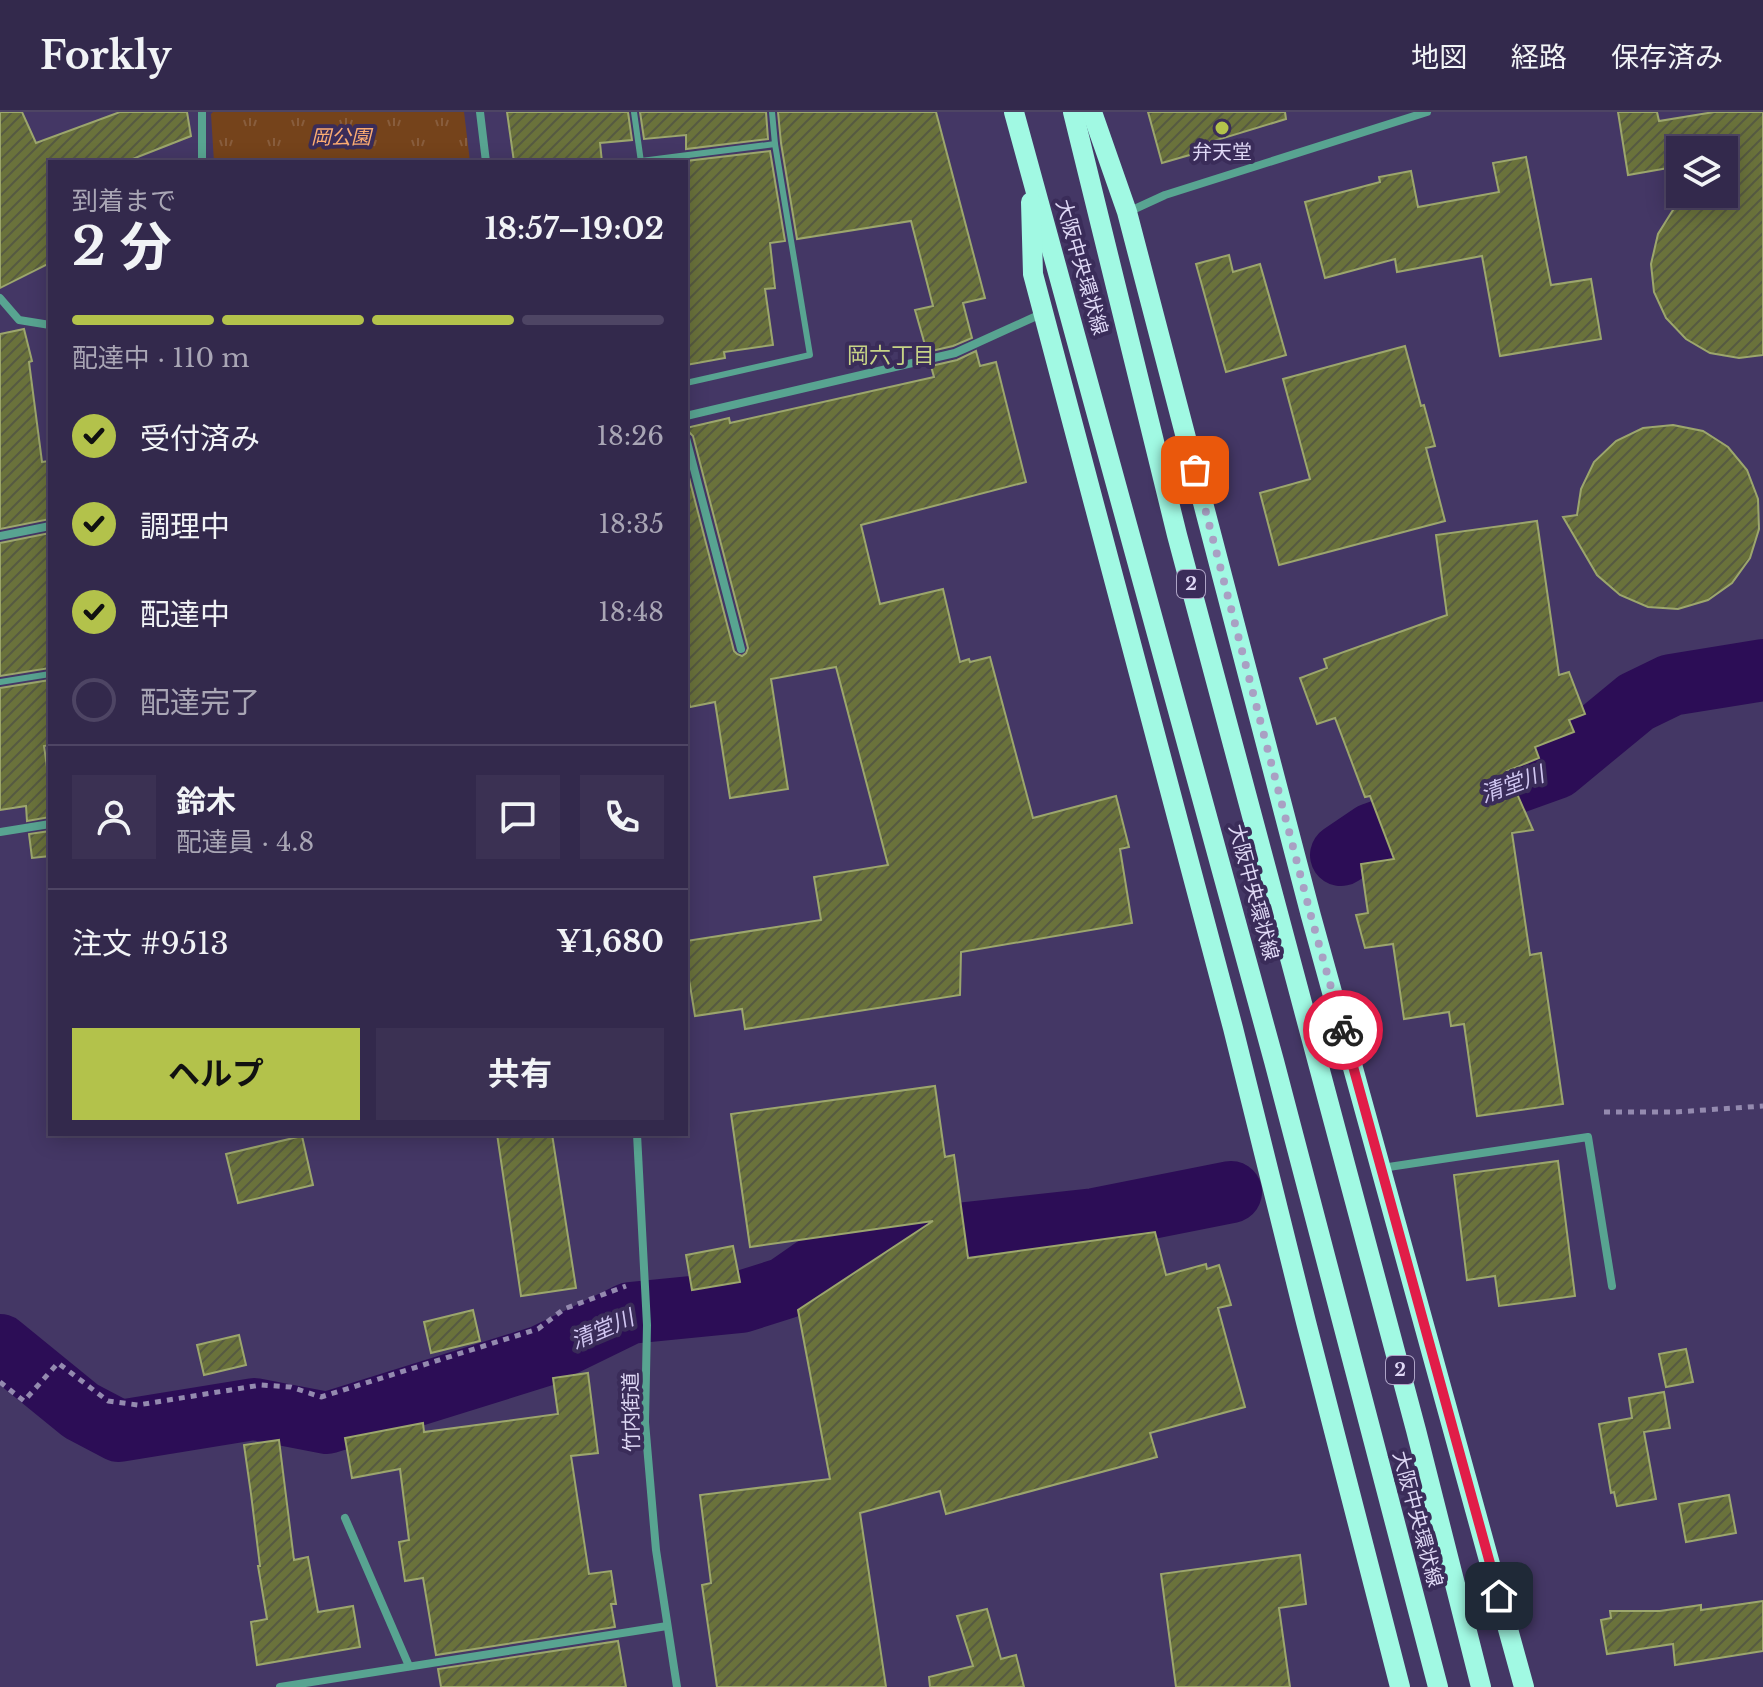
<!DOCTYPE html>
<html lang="ja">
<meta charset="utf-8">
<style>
body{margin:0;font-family:"Libre Baskerville","Noto Sans JP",serif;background:#3b3153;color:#f1f3f6;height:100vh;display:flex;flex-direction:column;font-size:30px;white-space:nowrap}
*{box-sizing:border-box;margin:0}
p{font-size:26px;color:#a9a6b5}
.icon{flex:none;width:44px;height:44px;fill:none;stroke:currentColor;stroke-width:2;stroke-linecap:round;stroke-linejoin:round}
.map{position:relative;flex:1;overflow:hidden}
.panel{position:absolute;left:48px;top:48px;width:640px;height:976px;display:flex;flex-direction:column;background:#33294c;border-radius:0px;box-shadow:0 4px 20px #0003,0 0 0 2px #4e4564}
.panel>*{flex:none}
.fabs{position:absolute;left:1666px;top:24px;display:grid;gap:16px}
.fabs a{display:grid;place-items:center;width:72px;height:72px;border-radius:0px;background:#33294c;box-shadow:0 4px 20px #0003,0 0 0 2px #4e4564;font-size:40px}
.pin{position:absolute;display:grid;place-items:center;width:68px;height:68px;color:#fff;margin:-34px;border-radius:16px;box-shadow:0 4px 12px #0006}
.courier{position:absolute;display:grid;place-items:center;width:80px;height:80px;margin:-40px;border:6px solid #e11d48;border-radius:50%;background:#fff;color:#222;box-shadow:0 2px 10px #0007}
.overview em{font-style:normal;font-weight:700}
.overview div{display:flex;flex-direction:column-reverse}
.overview{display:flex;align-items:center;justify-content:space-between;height:136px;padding:0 24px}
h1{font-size:52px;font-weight:700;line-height:60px}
.bar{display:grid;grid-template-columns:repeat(4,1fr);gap:12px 8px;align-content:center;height:96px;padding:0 24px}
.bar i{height:10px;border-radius:6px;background:#4e4564}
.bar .on{background:#b3c24b}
.bar p{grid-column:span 4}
.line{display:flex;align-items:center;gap:20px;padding:0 24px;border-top:2px solid #4e4564}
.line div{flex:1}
.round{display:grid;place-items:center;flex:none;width:84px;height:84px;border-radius:0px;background:#3b3153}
ol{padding:0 24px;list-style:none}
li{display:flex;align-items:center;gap:24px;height:88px}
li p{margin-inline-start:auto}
li .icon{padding:8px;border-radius:50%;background:#b3c24b;color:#111;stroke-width:4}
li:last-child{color:#a9a6b5}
li i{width:44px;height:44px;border:4px solid #4e4564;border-radius:50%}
.button{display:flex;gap:16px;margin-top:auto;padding:16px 24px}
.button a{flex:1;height:92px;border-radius:0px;background:#b3c24b;color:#111;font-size:32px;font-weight:700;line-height:92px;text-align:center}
.button a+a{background:#3b3153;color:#f1f3f6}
header{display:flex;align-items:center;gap:48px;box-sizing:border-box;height:112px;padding:0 40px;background:#33294c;border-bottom:2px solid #4e4564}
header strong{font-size:38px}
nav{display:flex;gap:44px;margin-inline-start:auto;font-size:28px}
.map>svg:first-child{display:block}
</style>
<header>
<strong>Forkly</strong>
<nav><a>地図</a><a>経路</a><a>保存済み</a></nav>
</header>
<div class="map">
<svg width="1763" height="1575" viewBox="0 0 1763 1575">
<defs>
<pattern id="park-tufts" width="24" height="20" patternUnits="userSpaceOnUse" patternTransform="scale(2)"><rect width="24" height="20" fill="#75431b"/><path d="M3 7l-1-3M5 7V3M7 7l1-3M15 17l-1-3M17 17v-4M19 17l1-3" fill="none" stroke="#885d3d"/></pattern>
<pattern id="building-hatch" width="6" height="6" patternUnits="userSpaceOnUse" patternTransform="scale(2)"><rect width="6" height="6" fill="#6a723b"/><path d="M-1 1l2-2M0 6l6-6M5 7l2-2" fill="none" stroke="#565a42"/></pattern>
</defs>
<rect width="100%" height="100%" fill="#443765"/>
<!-- park -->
<polygon fill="url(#park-tufts)" points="213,0 464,0 470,50 214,50 211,2"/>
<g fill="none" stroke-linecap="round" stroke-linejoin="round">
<!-- river -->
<g stroke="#2c0d56" stroke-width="62">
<polyline points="1341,743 1372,722 1556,656 1636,590 1671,573 1763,558"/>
<polyline points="0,1233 81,1299 119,1319 254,1297 327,1311 542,1244 630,1201 741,1190 785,1176 834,1142 957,1122 1095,1107 1231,1080"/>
</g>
</g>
<!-- building -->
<g fill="url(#building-hatch)" stroke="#9ca66d" stroke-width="2">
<polygon points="0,0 22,0 36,31 120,0 187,0 191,24 125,50 50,50 50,151 0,176"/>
<polygon points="507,0 628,0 632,28 600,31 602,50 514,50"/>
<polygon points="640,0 766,0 768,27 686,37 686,23 644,27"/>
<polygon points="778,0 936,0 985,186 963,191 972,226 953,234 927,240 915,198 933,194 911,109 797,127 781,31"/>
<polygon points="1148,0 1285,0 1286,7 1197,34 1200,40 1162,51"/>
<polygon points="1618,0 1657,0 1659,9 1714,0 1763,0 1763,243 1739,246 1710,241 1686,227 1666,206 1654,180 1651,152 1658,122 1683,82 1724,82 1724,38 1680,38 1680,54 1628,63"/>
<polygon points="770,39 785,129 770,131 775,176 765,177 773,233 724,240 725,246 686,253 686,49"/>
<polygon points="1526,45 1551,173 1591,167 1601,227 1500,244 1482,144 1397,160 1395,147 1325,166 1305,90 1380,70 1379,65 1411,59 1418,95 1499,80 1493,51"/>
<polygon points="1229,143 1233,160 1260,152 1286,243 1226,260 1196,152"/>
<polygon points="24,217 32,249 29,250 42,350 50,349 50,407 0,417 0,222"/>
<polygon points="1405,234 1421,294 1424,293 1435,334 1426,336 1445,409 1279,453 1260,381 1310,367 1283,267"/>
<polygon points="976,239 980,254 996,250 1026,370 861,413 880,492 943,477 960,550 969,547 970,550 990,545 1033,706 1116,684 1129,735 1120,737 1132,811 961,840 960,883 745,917 742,897 695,904 686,849 686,829 821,808 814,765 888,753 836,555 771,567 788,677 730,686 715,590 690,595 686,576 686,354 734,539 737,542 742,544 746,541 748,536 693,324 690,321 686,319 686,316 729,306 730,311 934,265 931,254 957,248"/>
<polygon points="1673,313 1703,319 1728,335 1747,358 1758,387 1759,417 1750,446 1732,471 1708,488 1678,497 1648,495 1620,483 1597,463 1563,405 1577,403 1581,377 1594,350 1616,329 1643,316"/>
<polygon points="1537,409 1559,563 1569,560 1585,602 1569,608 1574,620 1535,635 1539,646 1507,659 1533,718 1512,721 1530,843 1541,841 1563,992 1477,1004 1464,912 1451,914 1449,900 1404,907 1393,832 1365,836 1356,803 1368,801 1361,752 1394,747 1370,684 1365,685 1335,606 1317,612 1300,566 1327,556 1324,547 1447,503 1436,423"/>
<polygon points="50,421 50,556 0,564 0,431"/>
<polygon points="50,568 50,633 44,634 50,676 50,705 27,709 26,694 0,698 0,576"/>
<polygon points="50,719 50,744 32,746 29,722"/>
<polygon points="935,974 945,1045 954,1043 968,1146 1155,1120 1166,1163 1206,1152 1207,1157 1219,1153 1231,1193 1218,1196 1245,1295 1150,1321 1157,1345 946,1402 940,1379 860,1401 886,1575 717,1575 702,1473 711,1471 700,1383 830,1367 798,1198 933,1109 750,1135 731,1002"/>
<polygon points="497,1022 552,1022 576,1176 521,1184"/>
<polygon points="302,1024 313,1073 238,1091 226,1042"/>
<polygon points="1558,1049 1575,1184 1499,1194 1495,1164 1467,1168 1454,1063"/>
<polygon points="733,1134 740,1170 692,1178 686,1143"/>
<polygon points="473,1198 480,1229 431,1241 424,1210"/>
<polygon points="239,1223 246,1253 204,1263 197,1233"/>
<polygon points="1686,1237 1693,1270 1666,1275 1659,1242"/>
<polygon points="588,1261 598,1341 571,1344 589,1462 611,1459 616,1492 611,1492 615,1515 436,1543 423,1466 405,1469 399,1430 409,1428 400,1357 352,1366 345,1326 423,1311 424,1320 558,1302 553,1266"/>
<polygon points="1664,1280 1670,1316 1644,1320 1656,1387 1617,1394 1614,1380 1611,1381 1599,1312 1632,1306 1629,1286"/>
<polygon points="279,1328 294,1448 308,1445 318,1500 353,1494 360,1535 257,1553 251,1510 267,1507 258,1454 260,1454 251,1382 244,1333"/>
<polygon points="1729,1383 1736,1421 1686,1430 1679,1392"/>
<polygon points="1300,1443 1306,1492 1279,1496 1290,1575 1176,1575 1161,1462"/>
<polygon points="1763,1489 1763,1539 1675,1553 1673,1532 1607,1542 1601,1508 1611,1506 1610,1499 1660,1499 1701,1493 1701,1498"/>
<polygon points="987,1497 1001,1547 1016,1543 1024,1575 930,1575 929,1565 973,1554 957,1504"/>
<polygon points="618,1529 626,1575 441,1575 438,1557"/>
</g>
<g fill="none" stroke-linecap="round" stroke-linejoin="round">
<!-- path -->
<g stroke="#948aaf" stroke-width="5" stroke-dasharray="6 6" stroke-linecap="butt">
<polyline points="1604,1000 1676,1000 1763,994"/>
<polyline points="0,1270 24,1289 58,1251 108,1289 138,1293 261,1273 291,1275 321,1285 538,1217 564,1197 626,1174"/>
</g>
<!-- service -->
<g stroke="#58a491" stroke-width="6">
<polyline points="634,0 641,50"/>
<polyline points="641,49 775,32"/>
<polyline points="686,271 810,243 775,32 772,0"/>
<polyline points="0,570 50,562"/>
</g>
<!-- minor -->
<g stroke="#58a491" stroke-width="8">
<polyline points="480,0 486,50"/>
<polyline points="202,50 202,0"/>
<polyline points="1128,100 1165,83 1427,0"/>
<polyline points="0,186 19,208 50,213"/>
<polyline points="686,304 955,241 1041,202"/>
<polyline points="686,326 741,537"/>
<polyline points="0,424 50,414"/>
<polyline points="0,720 50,712"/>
<polyline points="637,1022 647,1213 645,1310 656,1438 677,1575"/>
<polyline points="1382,1056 1588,1025 1612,1174"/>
<polyline points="345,1406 409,1554"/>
<polyline points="280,1575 667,1514"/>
</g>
<!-- primary -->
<g stroke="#a1f9e3" stroke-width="20">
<path d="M1014,0C1102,316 1190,632 1274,949C1330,1157 1382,1367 1438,1575"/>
<polyline points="1073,0 1177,423 1416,1318 1481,1575"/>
<polyline points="1092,0 1127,100 1311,804 1524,1575"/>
<polyline points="1031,90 1033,162 1233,916 1306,1210 1400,1575"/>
</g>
</g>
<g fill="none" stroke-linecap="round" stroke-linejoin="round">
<!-- done -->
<polyline stroke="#a9a0c3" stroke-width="8" stroke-dasharray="0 14.4" points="1195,358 1311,804 1343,918"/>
<!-- route -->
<polyline stroke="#e11d48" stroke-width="10" points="1343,918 1499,1484"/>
</g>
<!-- markers -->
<circle fill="#b3c24b" stroke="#3a2c59" stroke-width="3" cx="1222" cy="16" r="8"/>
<g text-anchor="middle" stroke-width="8" stroke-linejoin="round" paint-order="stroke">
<!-- shield labels -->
<g fill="#3a2c59" stroke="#aea4c6" stroke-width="2">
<rect x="1177" y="458" width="28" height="28" rx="6"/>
<rect x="1386" y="1244" width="28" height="28" rx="6"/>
</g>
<g font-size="18" font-weight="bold" fill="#dfd8f5">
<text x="1191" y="478">2</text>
<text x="1400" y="1264">2</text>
</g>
<!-- park labels -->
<g font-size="20" font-style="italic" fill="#fcac72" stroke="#3a2c59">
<text x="341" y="32">岡公園</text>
</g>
<!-- poi labels -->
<g font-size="20" fill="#dfd8f5" stroke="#3a2c59">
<text x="1222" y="47">弁天堂</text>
</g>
<!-- street labels -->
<g font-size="20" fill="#dfd8f5" stroke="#3a2c59">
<text transform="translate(1082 155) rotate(74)" y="7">大阪中央環状線</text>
<text transform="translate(1254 780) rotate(75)" y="7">大阪中央環状線</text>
<text transform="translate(631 1300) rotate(-91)" y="7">竹内街道</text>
<text transform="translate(1418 1407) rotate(75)" y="7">大阪中央環状線</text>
</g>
<!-- neighbourhood labels -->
<g font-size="22" fill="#c7d386" stroke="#3a2c59">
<text x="891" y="251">岡六丁目</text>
</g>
<!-- water labels -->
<g font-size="22" font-style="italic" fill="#d1c7f2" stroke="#3a2c59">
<text transform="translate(1512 672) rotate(-20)" y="8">清堂川</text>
<text transform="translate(602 1217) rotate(-23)" y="8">清堂川</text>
</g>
</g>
</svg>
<div class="fabs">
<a><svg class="icon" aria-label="layers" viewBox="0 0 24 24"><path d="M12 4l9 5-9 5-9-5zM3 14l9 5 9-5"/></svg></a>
</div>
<div class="pin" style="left:1195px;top:358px;background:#ea580c"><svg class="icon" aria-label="bag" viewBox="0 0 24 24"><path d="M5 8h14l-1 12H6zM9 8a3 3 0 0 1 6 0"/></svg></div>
<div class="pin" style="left:1499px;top:1484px;background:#1f2937"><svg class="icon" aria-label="home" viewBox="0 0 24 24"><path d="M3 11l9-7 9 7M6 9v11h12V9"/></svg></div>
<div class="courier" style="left:1343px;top:918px"><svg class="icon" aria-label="bike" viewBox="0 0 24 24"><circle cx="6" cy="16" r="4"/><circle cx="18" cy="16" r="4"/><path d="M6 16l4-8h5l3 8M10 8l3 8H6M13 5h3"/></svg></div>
<section class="panel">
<div class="overview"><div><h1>2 分</h1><p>到着まで</p></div><em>18:57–19:02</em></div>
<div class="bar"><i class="on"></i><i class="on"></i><i class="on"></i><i></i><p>配達中 · 110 m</p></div>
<ol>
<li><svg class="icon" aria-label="check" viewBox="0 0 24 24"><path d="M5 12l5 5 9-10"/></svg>受付済み<p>18:26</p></li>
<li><svg class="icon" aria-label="check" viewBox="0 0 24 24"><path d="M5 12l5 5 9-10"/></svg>調理中<p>18:35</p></li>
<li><svg class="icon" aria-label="check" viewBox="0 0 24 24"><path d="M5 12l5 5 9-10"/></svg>配達中<p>18:48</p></li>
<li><i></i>配達完了</li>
</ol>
<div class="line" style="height:144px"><a class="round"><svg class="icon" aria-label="person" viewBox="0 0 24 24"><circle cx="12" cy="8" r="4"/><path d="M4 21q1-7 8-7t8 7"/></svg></a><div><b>鈴木</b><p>配達員 · 4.8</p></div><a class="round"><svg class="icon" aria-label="chat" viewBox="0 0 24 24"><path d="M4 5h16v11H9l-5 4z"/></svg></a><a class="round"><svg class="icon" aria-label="phone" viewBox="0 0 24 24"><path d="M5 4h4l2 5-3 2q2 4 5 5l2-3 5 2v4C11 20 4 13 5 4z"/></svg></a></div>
<div class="line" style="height:104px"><div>注文 #9513</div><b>¥1,680</b></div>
<div class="button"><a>ヘルプ</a><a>共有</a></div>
</section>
</div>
